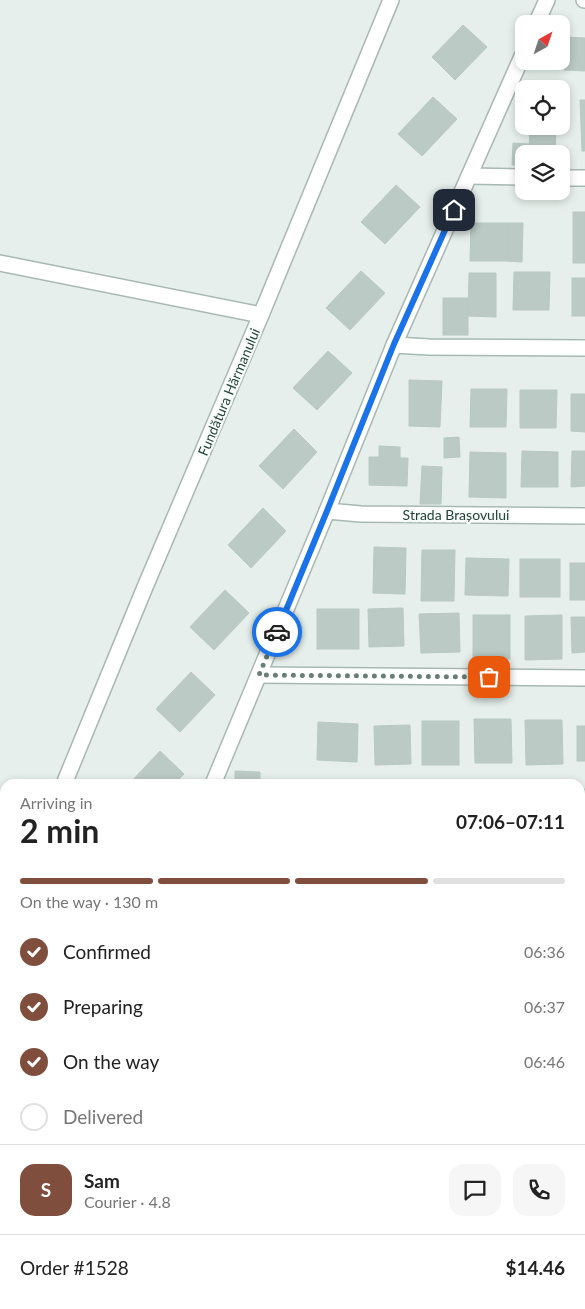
<!DOCTYPE html>
<meta charset="utf-8">
<style>
body{margin:0;font-family:Lato,sans-serif;background:#f6f6f6;color:#222;height:100vh;display:flex;flex-direction:column;font-size:19px;white-space:nowrap}
*{box-sizing:border-box;margin:0}
p{font-size:16px;color:#767676}
.icon{flex:none;width:28px;height:28px;fill:none;stroke:currentColor;stroke-width:2;stroke-linecap:round;stroke-linejoin:round}
.map{position:relative;flex:1;overflow:hidden}
.sheet{position:absolute;left:0px;top:779px;width:585px;height:531px;display:flex;flex-direction:column;background:#fff;border-radius:15px 15px 0 0;box-shadow:0 2px 8px #0003}
.sheet>*{flex:none}
.needle{width:32px;rotate:40deg}
.tools{position:absolute;left:515px;top:15px;display:grid;gap:10px}
.tools a{display:grid;place-items:center;width:55px;height:55px;border-radius:10px;background:#fff;box-shadow:0 2px 8px #0003;font-size:25px}
.pin{position:absolute;display:grid;place-items:center;width:42px;height:42px;color:#fff;margin:-21px;border-radius:10px;box-shadow:0 2px 8px #0006}
.courier{position:absolute;display:grid;place-items:center;width:50px;height:50px;margin:-25px;border:4px solid #1a73e8;border-radius:50%;background:#fff;color:#222;box-shadow:0 1px 6px #0007}
.summary em{font-style:normal;font-weight:700}
.summary div{display:flex;flex-direction:column-reverse}
.summary{display:flex;align-items:center;justify-content:space-between;height:85px;padding:0 20px}
h1{font-size:32px;font-weight:700;line-height:38px}
.bar{display:grid;grid-template-columns:repeat(4,1fr);gap:8px 5px;align-content:center;height:60px;padding:0 20px}
.bar i{height:6px;border-radius:4px;background:#e0e0e0}
.bar .active{background:#804e3d}
.bar p{grid-column:span 4}
.line{display:flex;align-items:center;gap:12px;padding:0 20px;border-top:1px solid #e0e0e0}
.line div{flex:1}
.round{display:grid;place-items:center;flex:none;width:52px;height:52px;border-radius:15px;background:#f6f6f6}
ol{padding:0 20px;list-style:none}
li{display:flex;align-items:center;gap:15px;height:55px}
li p{margin-inline-start:auto}
li .icon{padding:5px;border-radius:50%;background:#804e3d;color:#fff;stroke-width:4}
li:last-child{color:#767676}
li i{width:28px;height:28px;border:2px solid #e0e0e0;border-radius:50%}
.map>svg:first-child{display:block}
</style>
<div class="map">
<svg width="585" height="1309" viewBox="0 0 585 1309">
<rect width="100%" height="100%" fill="#e6efeb"/>
<!-- building -->
<g fill="#bbcac4" stroke="#b8c9c2">
<polygon points="463,25 487,47 455,80 432,57"/>
<polygon points="566,37 585,38 585,71 564,70"/>
<polygon points="433,97 457,119 422,156 398,134"/>
<polygon points="580,100 585,100 585,151 582,151"/>
<polygon points="530,126 556,126 555,154 529,154"/>
<polygon points="513,143 529,144 528,154 524,154 524,165 512,165"/>
<polygon points="396,185 420,207 385,244 361,222"/>
<rect x="573" y="212" width="12" height="51"/>
<polygon points="471,223 507,223 507,261 470,261"/>
<polygon points="507,223 523,223 522,262 507,261"/>
<polygon points="361,271 385,293 350,330 326,308"/>
<polygon points="514,272 550,272 549,310 513,310"/>
<polygon points="469,273 496,273 496,317 468,316"/>
<rect x="572" y="278" width="13" height="38"/>
<rect x="443" y="298" width="25" height="37"/>
<polygon points="328,351 352,373 317,410 293,388"/>
<polygon points="409,380 442,381 440,427 409,426"/>
<polygon points="471,389 507,389 506,427 470,427"/>
<polygon points="520,390 557,390 556,428 520,428"/>
<polygon points="571,394 585,394 585,432 571,431"/>
<polygon points="294,429 317,452 283,489 259,466"/>
<polygon points="459,437 460,457 444,458 444,438"/>
<polygon points="379,446 400,447 400,458 408,458 407,486 369,485 369,457 379,457"/>
<polygon points="522,451 558,452 558,487 521,487"/>
<polygon points="572,451 585,451 585,486 571,487"/>
<polygon points="470,452 506,453 506,498 469,497"/>
<polygon points="422,466 442,467 441,504 420,504"/>
<polygon points="263,508 286,531 251,568 228,545"/>
<polygon points="374,547 406,548 405,594 373,593"/>
<polygon points="422,550 455,550 454,601 421,601"/>
<polygon points="466,558 509,559 508,596 465,595"/>
<rect x="520" y="559" width="40" height="38"/>
<rect x="570" y="563" width="15" height="37"/>
<polygon points="225,590 249,613 214,650 190,627"/>
<polygon points="403,608 404,646 369,647 368,609"/>
<rect x="317" y="609" width="42" height="40"/>
<polygon points="459,613 460,652 421,653 419,614"/>
<rect x="473" y="615" width="37" height="44"/>
<polygon points="562,615 562,659 525,660 525,616"/>
<polygon points="571,617 585,617 585,652 572,653"/>
<polygon points="191,672 215,695 180,732 156,709"/>
<polygon points="474,719 511,719 512,763 475,763"/>
<polygon points="525,720 562,720 563,764 526,765"/>
<rect x="422" y="721" width="37" height="44"/>
<polygon points="318,722 358,724 357,762 317,760"/>
<polygon points="410,725 411,764 375,765 374,726"/>
<rect x="577" y="726" width="8" height="35"/>
<polygon points="160,751 184,774 174,784 129,784"/>
<polygon points="235,771 260,772 260,784 235,784"/>
<rect x="580" y="789" width="5" height="30"/>
</g>
<g fill="none" stroke-linecap="round" stroke-linejoin="round">
<defs>
<g id="street">
<polyline points="584,0 585,0"/>
<polyline points="536,24 547,0"/>
<polyline points="469,176 524,177"/>
<polyline points="561,178 585,178"/>
<polyline points="0,263 261,315"/>
<polyline points="394,345 429,347 585,348"/>
<polyline points="327,511 361,514 585,516"/>
<polyline points="259,675 585,678"/>
<polyline points="64,784 145,587 261,315 391,0"/>
<polyline points="213,784 327,511 394,345 524,52"/>
<polyline points="580,853 585,853"/>
<polyline points="0,941 5,928"/>
<polyline points="0,991 5,992"/>
<polyline points="580,1166 585,1168"/>
</g>
</defs>
<!-- street casing -->
<use href="#street" stroke="#a8b8b2" stroke-width="18"/>
<!-- street -->
<use href="#street" stroke="#fff" stroke-width="15"/>
</g>
<g fill="none" stroke-linecap="round" stroke-linejoin="round">
<!-- done -->
<polyline stroke="#687f78" stroke-width="5" stroke-dasharray="0 9" points="277,632 259,675 489,677"/>
<!-- route -->
<polyline stroke="#1a73e8" stroke-width="6" points="277,632 327,511 394,344 454,210"/>
</g>
<g text-anchor="middle" stroke-width="4.5" stroke-linejoin="round" paint-order="stroke">
<!-- street labels -->
<g font-size="14" fill="#24423a" stroke="#f7fbf9">
<text transform="translate(229 392) rotate(-67)" y="5">Fundătura Hărmanului</text>
<text x="456" y="520">Strada Brașovului</text>
</g>
</g>
</svg>
<div class="tools">
<a><svg class="needle" viewBox="-14 -14 28 28"><path d="M0-13l5 13h-10z" fill="#e53935"/><path d="M0 13l5-13h-10z" fill="#767676"/></svg></a>
<a><svg class="icon" aria-label="locate" viewBox="0 0 24 24"><circle cx="12" cy="12" r="6"/><path d="M12 2v4M12 18v4M2 12h4M18 12h4"/></svg></a>
<a><svg class="icon" aria-label="layers" viewBox="0 0 24 24"><path d="M12 4l9 5-9 5-9-5zM3 14l9 5 9-5"/></svg></a>
</div>
<div class="pin" style="left:489px;top:677px;background:#ea580c"><svg class="icon" aria-label="bag" viewBox="0 0 24 24"><path d="M5 8h14l-1 12H6zM9 8a3 3 0 0 1 6 0"/></svg></div>
<div class="pin" style="left:454px;top:210px;background:#1f2937"><svg class="icon" aria-label="home" viewBox="0 0 24 24"><path d="M3 11l9-7 9 7M6 9v11h12V9"/></svg></div>
<div class="courier" style="left:277px;top:632px"><svg class="icon" aria-label="car" viewBox="0 0 24 24"><path d="M5 17H2v-5l4-1 3-4h7l3 4 3 1v5h-3M9 17h6M6 11h13"/><circle cx="7" cy="17" r="2"/><circle cx="17" cy="17" r="2"/></svg></div>
<section class="sheet">
<div class="summary"><div><h1>2 min</h1><p>Arriving in</p></div><em>07:06–07:11</em></div>
<div class="bar"><i class="active"></i><i class="active"></i><i class="active"></i><i></i><p>On the way · 130 m</p></div>
<ol>
<li><svg class="icon" aria-label="check" viewBox="0 0 24 24"><path d="M5 12l5 5 9-10"/></svg>Confirmed<p>06:36</p></li>
<li><svg class="icon" aria-label="check" viewBox="0 0 24 24"><path d="M5 12l5 5 9-10"/></svg>Preparing<p>06:37</p></li>
<li><svg class="icon" aria-label="check" viewBox="0 0 24 24"><path d="M5 12l5 5 9-10"/></svg>On the way<p>06:46</p></li>
<li><i></i>Delivered</li>
</ol>
<div class="line" style="height:90px"><b class="round" style="background:#804e3d;color:#fff">S</b><div><b>Sam</b><p>Courier · 4.8</p></div><a class="round"><svg class="icon" aria-label="chat" viewBox="0 0 24 24"><path d="M4 5h16v11H9l-5 4z"/></svg></a><a class="round"><svg class="icon" aria-label="phone" viewBox="0 0 24 24"><path d="M5 4h4l2 5-3 2q2 4 5 5l2-3 5 2v4C11 20 4 13 5 4z"/></svg></a></div>
<div class="line" style="height:65px"><div>Order #1528</div><b>$14.46</b></div>
</section>
</div>
